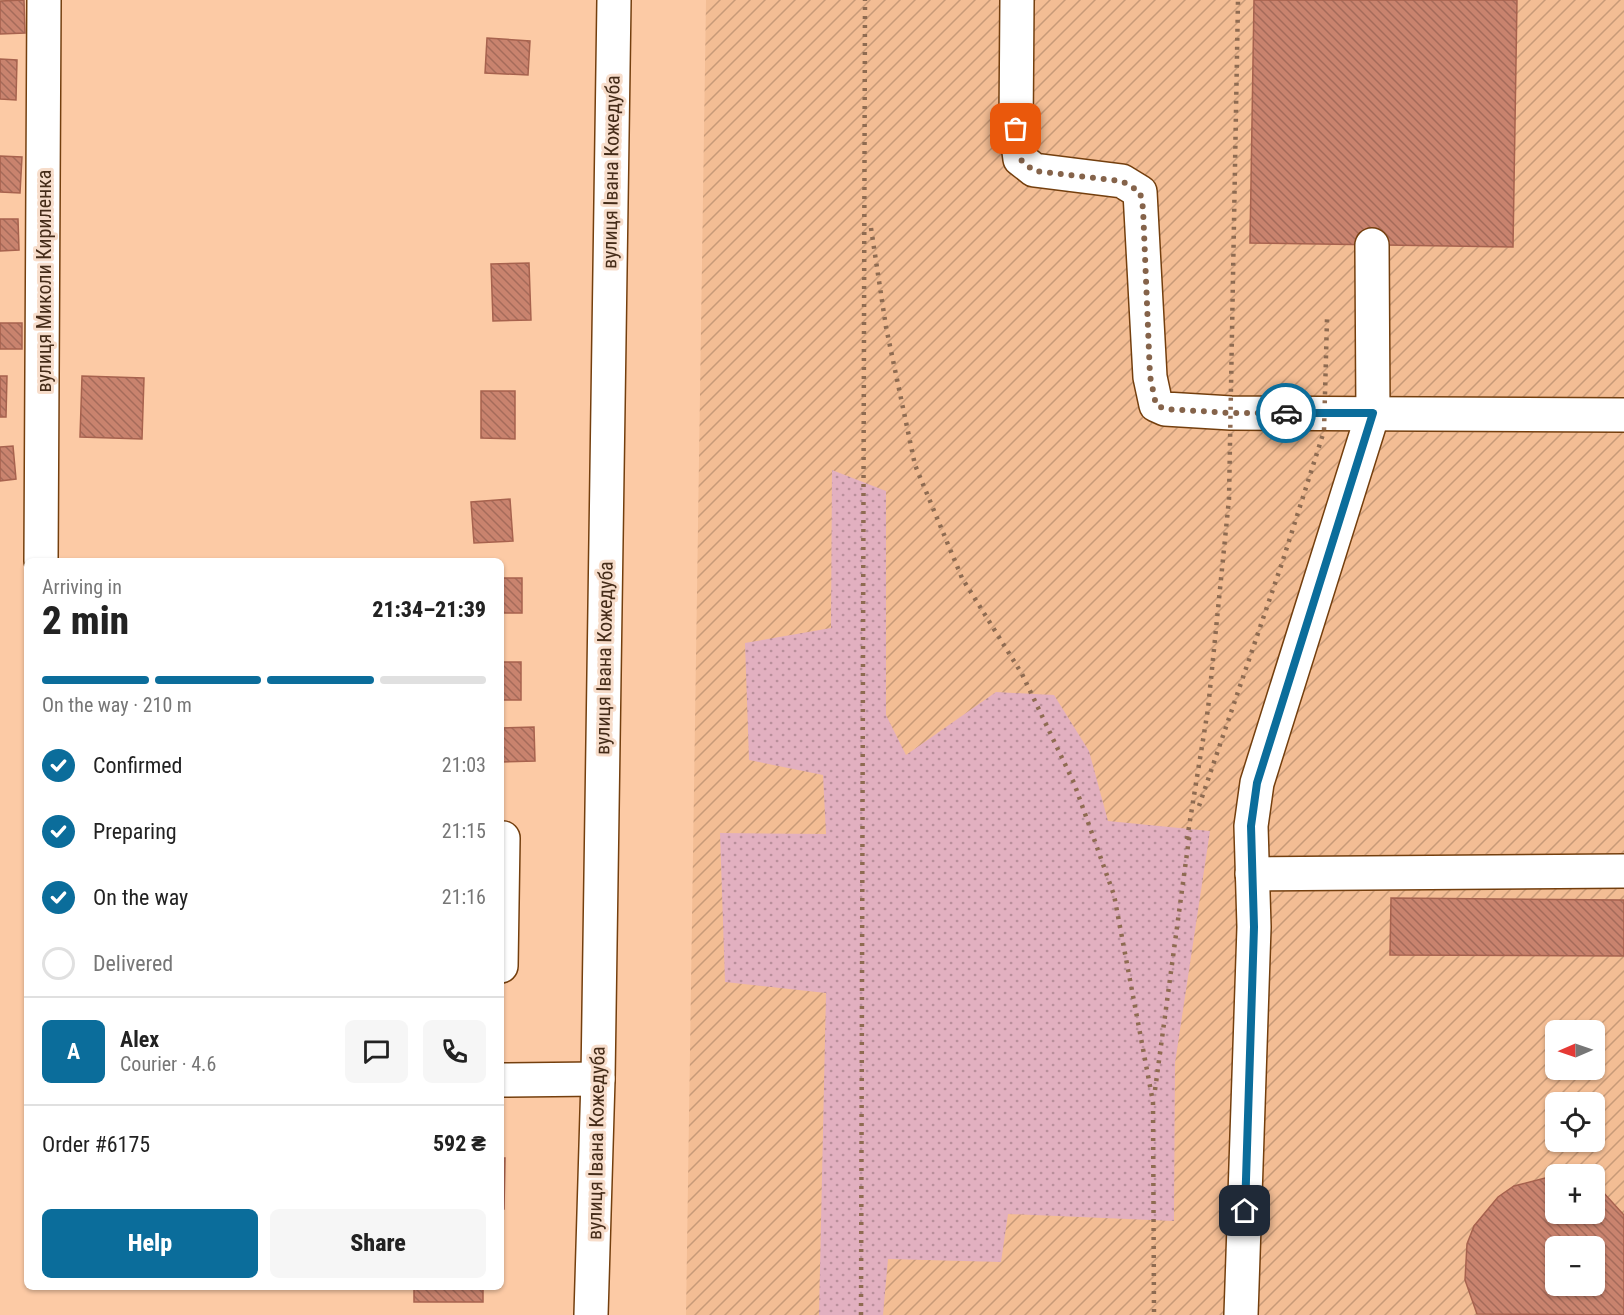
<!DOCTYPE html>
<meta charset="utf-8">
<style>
body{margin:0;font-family:"Roboto Condensed",sans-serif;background:#f6f6f6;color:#222;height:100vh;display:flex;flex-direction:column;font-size:22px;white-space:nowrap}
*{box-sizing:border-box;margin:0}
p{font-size:20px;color:#767676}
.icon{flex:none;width:33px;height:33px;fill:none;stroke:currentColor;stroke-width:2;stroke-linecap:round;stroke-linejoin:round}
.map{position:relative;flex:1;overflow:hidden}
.sheet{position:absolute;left:24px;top:558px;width:480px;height:732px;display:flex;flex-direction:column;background:#fff;border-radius:9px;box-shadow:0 2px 4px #0004}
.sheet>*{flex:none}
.needle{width:39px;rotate:268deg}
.fabs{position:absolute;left:1545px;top:1020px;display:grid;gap:12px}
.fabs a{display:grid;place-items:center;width:60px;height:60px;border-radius:9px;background:#fff;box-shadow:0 2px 4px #0004;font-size:30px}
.pin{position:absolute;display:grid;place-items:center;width:51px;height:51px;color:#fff;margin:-26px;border-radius:12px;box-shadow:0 3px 9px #0006}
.courier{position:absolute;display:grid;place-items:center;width:60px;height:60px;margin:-30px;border:4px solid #0b6d9b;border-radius:50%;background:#fff;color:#222;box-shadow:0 2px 8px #0007}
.headline em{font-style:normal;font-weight:800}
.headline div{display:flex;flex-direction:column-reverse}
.headline{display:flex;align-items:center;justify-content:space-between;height:102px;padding:0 18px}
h1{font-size:39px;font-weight:800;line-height:45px}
.bar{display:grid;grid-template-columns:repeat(4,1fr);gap:9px 6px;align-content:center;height:72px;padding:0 18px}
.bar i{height:8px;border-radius:4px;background:#e0e0e0}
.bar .current{background:#0b6d9b}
.bar p{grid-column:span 4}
.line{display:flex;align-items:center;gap:15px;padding:0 18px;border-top:2px solid #e0e0e0}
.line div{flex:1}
.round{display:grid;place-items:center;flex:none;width:63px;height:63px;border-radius:9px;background:#f6f6f6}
ol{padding:0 18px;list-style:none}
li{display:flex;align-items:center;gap:18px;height:66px}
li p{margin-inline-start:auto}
li .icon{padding:6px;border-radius:50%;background:#0b6d9b;color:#fff;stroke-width:4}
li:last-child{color:#767676}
li i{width:33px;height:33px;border:3px solid #e0e0e0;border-radius:50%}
.cta{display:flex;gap:12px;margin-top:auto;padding:12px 18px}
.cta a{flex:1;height:69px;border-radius:9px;background:#0b6d9b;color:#fff;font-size:24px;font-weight:800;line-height:69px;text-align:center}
.cta a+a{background:#f6f6f6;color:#222}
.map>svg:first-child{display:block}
</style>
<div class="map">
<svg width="1624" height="1315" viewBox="0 0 1624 1315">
<defs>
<pattern id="industrial-furrows" width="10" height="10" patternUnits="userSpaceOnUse" patternTransform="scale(1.5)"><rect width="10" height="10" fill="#f3bd94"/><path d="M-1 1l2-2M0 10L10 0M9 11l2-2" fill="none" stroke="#c79a78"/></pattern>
<pattern id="grass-dots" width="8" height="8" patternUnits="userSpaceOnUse" patternTransform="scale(1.5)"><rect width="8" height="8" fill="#e2b0c0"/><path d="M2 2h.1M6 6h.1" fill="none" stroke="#b98f9b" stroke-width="1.8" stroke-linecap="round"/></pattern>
<pattern id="building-back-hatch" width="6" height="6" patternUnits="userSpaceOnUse" patternTransform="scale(1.5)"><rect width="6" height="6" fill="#c9836e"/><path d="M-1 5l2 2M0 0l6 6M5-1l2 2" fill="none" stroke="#a56b5a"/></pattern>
</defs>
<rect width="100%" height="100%" fill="#fccaa5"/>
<!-- industrial -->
<path fill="url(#industrial-furrows)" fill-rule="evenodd" d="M706,0H1624V1315H686ZM1556,1030H1594V1070H1556ZM1556,1102H1594V1142H1556ZM1556,1174H1594V1214H1556ZM1556,1246H1594V1286H1556Z"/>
<!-- grass -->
<polygon fill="url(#grass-dots)" points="832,470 886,491 886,715 906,755 996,692 1054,695 1089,751 1108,821 1210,831 1175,1063 1174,1221 1008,1214 1001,1262 888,1259 883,1315 819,1315 826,993 725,982 720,833 826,834 823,775 749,760 745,643 831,628"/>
<!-- building -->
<g fill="url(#building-back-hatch)" stroke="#a7624e" stroke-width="1.5" fill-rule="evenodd">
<polygon points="24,0 25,33 0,34 0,1"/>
<polygon points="1254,0 1517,0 1513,247 1250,243"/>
<polygon points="487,38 530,41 528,75 485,73"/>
<polygon points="0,59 17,60 16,100 0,99"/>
<polygon points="0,156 22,157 20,193 0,192"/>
<polygon points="0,219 18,219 19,250 0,251"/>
<polygon points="529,263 531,320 493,321 491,264"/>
<rect x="0" y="323" width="22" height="26"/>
<polygon points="0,376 7,376 6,417 0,417"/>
<polygon points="82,376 144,378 142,439 80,437"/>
<polygon points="481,391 515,391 515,439 481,438"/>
<polygon points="13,446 16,479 0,481 0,447"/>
<polygon points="510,499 513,541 474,543 471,502"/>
<rect x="501" y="578" width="21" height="35"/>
<rect x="501" y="662" width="20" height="38"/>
<polygon points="534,727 535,761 501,762 501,728"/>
<polygon points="1391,898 1624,900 1624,956 1390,955"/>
<polygon points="501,1158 505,1158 504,1209 501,1209"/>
<path d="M1549,1177L1556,1178V1214H1594V1188L1603,1192L1624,1215V1315L1477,1314L1465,1280L1467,1244L1474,1226L1498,1197L1514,1186ZM1556,1246H1594V1286H1556Z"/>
<rect x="414" y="1287" width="69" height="15"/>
</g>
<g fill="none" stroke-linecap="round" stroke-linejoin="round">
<defs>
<g id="minor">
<polyline points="1017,0 1016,129 1020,159 1034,170 1122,181 1140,192 1150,377 1156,405 1165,409 1231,413 1624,415"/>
<polyline points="41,561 44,0"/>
<polyline points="1252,874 1624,871"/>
<polyline points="501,966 503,838"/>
<polyline points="501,1080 598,1079"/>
<polyline points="591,1315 598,1079 614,0"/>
<polyline points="1241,1315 1254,927 1251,826 1257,783 1373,413 1372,245"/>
</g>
</defs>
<!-- minor casing -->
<use href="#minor" stroke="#743f0e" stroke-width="36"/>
<!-- minor -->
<use href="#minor" stroke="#fff" stroke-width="33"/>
<!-- rail -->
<g stroke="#8e6b51" stroke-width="4.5" stroke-dasharray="3 6" stroke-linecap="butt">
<polyline points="871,228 886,327 915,465 962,578 1022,674 1074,783 1114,895 1153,1102 1154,1315"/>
<polyline points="1199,806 1282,563 1324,431 1327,319"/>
<polyline points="1187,839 1208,709 1229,499 1238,0"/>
<polyline points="1155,1090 1190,831"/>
<polyline points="861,1315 865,0"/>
</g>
</g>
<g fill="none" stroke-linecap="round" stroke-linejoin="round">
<!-- done -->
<polyline stroke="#85634a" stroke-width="6" stroke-dasharray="0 10.8" points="1016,129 1020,159 1034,171 1122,181 1140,192 1143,208 1150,376 1156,405 1165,409 1231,413 1286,413"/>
<!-- route -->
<polyline stroke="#0b6d9b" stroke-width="8" points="1245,1211 1254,927 1251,826 1257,783 1373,413 1286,413"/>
</g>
<g text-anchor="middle" stroke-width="6" stroke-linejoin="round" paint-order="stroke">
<!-- street labels -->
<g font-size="20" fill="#452c19" stroke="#f7ddcb">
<text transform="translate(611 172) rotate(-89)" y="7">вулиця Івана Кожедуба</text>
<text transform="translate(44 281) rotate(-90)" y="7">вулиця Миколи Кириленка</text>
<text transform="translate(604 658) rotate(-89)" y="7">вулиця Івана Кожедуба</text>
<text transform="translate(596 1143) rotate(-89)" y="7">вулиця Івана Кожедуба</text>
</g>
</g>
</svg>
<div class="fabs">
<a><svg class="needle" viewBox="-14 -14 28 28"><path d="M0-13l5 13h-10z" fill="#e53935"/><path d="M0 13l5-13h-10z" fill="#767676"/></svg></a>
<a><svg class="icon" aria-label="locate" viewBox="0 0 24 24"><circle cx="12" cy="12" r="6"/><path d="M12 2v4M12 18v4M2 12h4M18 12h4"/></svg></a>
<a>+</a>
<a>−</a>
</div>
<div class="pin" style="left:1016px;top:129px;background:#ea580c"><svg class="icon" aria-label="bag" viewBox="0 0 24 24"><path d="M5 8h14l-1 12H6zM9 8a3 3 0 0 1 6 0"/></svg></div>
<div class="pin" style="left:1245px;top:1211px;background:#1f2937"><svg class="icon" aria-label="home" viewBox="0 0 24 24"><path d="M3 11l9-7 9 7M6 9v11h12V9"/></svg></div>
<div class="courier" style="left:1286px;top:413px"><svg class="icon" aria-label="car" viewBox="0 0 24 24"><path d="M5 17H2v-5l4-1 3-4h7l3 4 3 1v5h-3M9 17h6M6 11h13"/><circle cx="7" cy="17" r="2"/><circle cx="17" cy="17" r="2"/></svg></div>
<section class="sheet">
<div class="headline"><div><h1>2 min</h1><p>Arriving in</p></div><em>21:34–21:39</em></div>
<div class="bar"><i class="current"></i><i class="current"></i><i class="current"></i><i></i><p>On the way · 210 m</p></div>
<ol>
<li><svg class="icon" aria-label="check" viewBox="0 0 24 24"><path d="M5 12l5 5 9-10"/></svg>Confirmed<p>21:03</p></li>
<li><svg class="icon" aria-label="check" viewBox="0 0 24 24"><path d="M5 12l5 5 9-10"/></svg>Preparing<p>21:15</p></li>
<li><svg class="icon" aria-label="check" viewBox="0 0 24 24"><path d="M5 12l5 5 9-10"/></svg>On the way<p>21:16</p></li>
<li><i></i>Delivered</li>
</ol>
<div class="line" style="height:108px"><b class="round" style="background:#0b6d9b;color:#fff">A</b><div><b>Alex</b><p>Courier · 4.6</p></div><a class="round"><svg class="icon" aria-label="chat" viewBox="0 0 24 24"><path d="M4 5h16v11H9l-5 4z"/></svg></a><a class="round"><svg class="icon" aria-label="phone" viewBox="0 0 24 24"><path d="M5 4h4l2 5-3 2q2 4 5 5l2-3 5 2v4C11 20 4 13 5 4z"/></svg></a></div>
<div class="line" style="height:78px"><div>Order #6175</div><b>592 ₴</b></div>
<div class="cta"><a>Help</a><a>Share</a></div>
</section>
</div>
